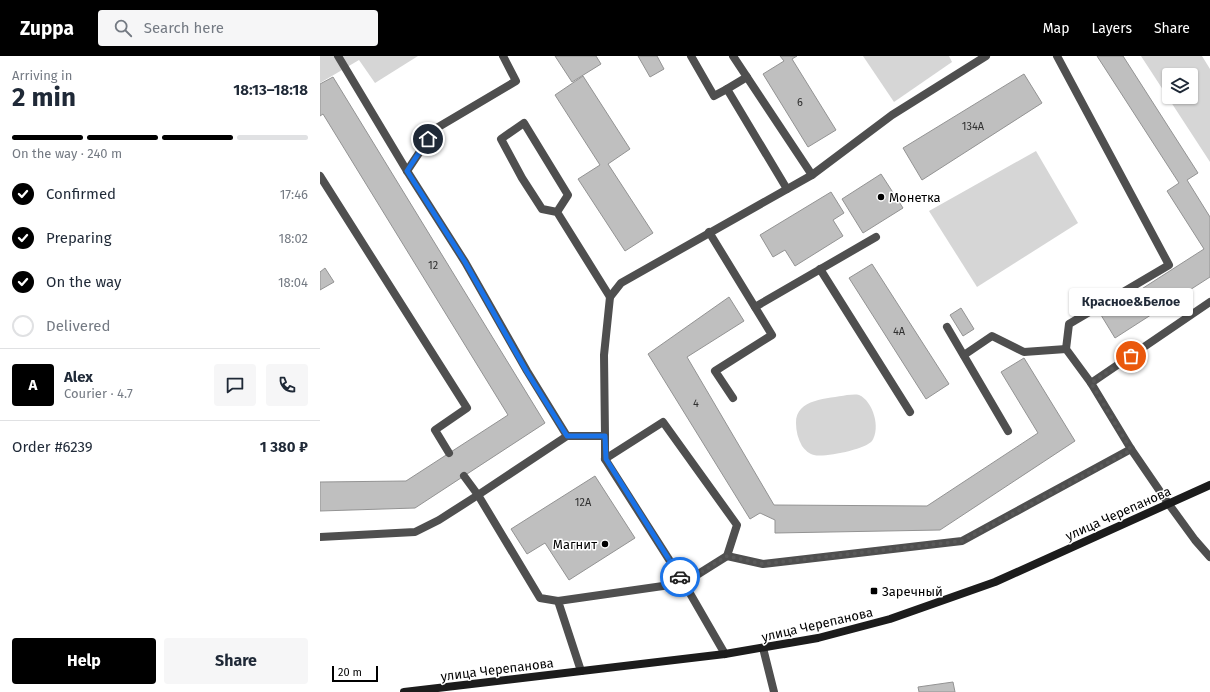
<!DOCTYPE html>
<meta charset="utf-8">
<style>
body{margin:0;font-family:"Fira Sans",sans-serif;background:#f6f6f7;color:#1f2937;height:100vh;display:flex;flex-direction:column;font-size:15px;white-space:nowrap}
*{box-sizing:border-box;margin:0}
p{font-size:13px;color:#747a83}
.icon{flex:none;width:22px;height:22px;fill:none;stroke:currentColor;stroke-width:2;stroke-linecap:round;stroke-linejoin:round}
.map{position:relative;flex:1;overflow:hidden}
.side{display:flex;flex-direction:column;background:#fff;width:320px}
.side>*{flex:none}
.buttons{position:absolute;left:842px;top:12px;display:grid;gap:8px}
.buttons a{display:grid;place-items:center;width:36px;height:36px;border-radius:4px;background:#fff;box-shadow:0 1px 3px #0004;font-size:20px}
.scale{position:absolute;left:12px;bottom:10px;width:46px;box-sizing:border-box;padding-left:4px;border:2px solid #000;border-top:0;font-size:11px;line-height:14px;white-space:nowrap;color:#000;-webkit-text-stroke:3px #fff;paint-order:stroke}
.pin{position:absolute;display:grid;place-items:center;width:34px;height:34px;color:#fff;margin:-17px;border:2px solid #fff;border-radius:50%;box-shadow:0 1px 4px #0007}
.courier{position:absolute;display:grid;place-items:center;width:40px;height:40px;margin:-20px;border:3px solid #1a73e8;border-radius:50%;background:#fff;color:#222;box-shadow:0 1px 5px #0007}
.bubble{position:absolute;height:28px;border-radius:4px;background:#fff;box-shadow:0 1px 3px #0004;font-size:13px;font-weight:700;line-height:28px;text-align:center}
.summary em{font-style:normal;font-weight:700}
.summary div{display:flex;flex-direction:column-reverse}
.summary{display:flex;align-items:center;justify-content:space-between;height:68px;padding:0 12px}
h1{font-size:26px;font-weight:700;line-height:30px}
.bar{display:grid;grid-template-columns:repeat(4,1fr);gap:6px 4px;align-content:center;height:48px;padding:0 12px}
.bar i{height:5px;border-radius:3px;background:#e0e1e3}
.bar .current{background:#000}
.bar p{grid-column:span 4}
.line{display:flex;align-items:center;gap:10px;padding:0 12px;border-top:1px solid #e0e1e3}
.line div{flex:1}
.round{display:grid;place-items:center;flex:none;width:42px;height:42px;border-radius:4px;background:#f6f6f7}
ol{padding:0 12px;list-style:none}
li{display:flex;align-items:center;gap:12px;height:44px}
li p{margin-inline-start:auto}
li .icon{padding:4px;border-radius:50%;background:#000;color:#fff;stroke-width:4}
li:last-child{color:#747a83}
li i{width:22px;height:22px;border:2px solid #e0e1e3;border-radius:50%}
.cta{display:flex;gap:8px;margin-top:auto;padding:8px 12px}
.cta a{flex:1;height:46px;border-radius:4px;background:#000;color:#fff;font-size:16px;font-weight:700;line-height:46px;text-align:center}
.cta a+a{background:#f6f6f7;color:#1f2937}
header{display:flex;align-items:center;gap:24px;box-sizing:border-box;height:56px;padding:0 20px;background:#000;color:#fff}
header strong{font-size:19px}
nav{display:flex;gap:22px;margin-inline-start:auto;font-size:14px}
.search{width:280px;height:36px;background:#f6f6f7;display:flex;align-items:center;gap:10px;box-sizing:border-box;padding:0 14px;border-radius:4px;color:#747a83;font-size:15px}
main{display:flex;flex:1;min-height:0}
.map>svg:first-child{display:block}
</style>
<header>
<strong>Zuppa</strong>
<div class="search"><svg class="icon" aria-label="search" viewBox="0 0 24 24"><circle cx="10" cy="10" r="6"/><path d="M15 15l6 6"/></svg>Search here</div>
<nav><a>Map</a><a>Layers</a><a>Share</a></nav>
</header>
<main>
<section class="side">
<div class="summary"><div><h1>2 min</h1><p>Arriving in</p></div><em>18:13–18:18</em></div>
<div class="bar"><i class="current"></i><i class="current"></i><i class="current"></i><i></i><p>On the way · 240 m</p></div>
<ol>
<li><svg class="icon" aria-label="check" viewBox="0 0 24 24"><path d="M5 12l5 5 9-10"/></svg>Confirmed<p>17:46</p></li>
<li><svg class="icon" aria-label="check" viewBox="0 0 24 24"><path d="M5 12l5 5 9-10"/></svg>Preparing<p>18:02</p></li>
<li><svg class="icon" aria-label="check" viewBox="0 0 24 24"><path d="M5 12l5 5 9-10"/></svg>On the way<p>18:04</p></li>
<li><i></i>Delivered</li>
</ol>
<div class="line" style="height:72px"><b class="round" style="background:#000;color:#fff">A</b><div><b>Alex</b><p>Courier · 4.7</p></div><a class="round"><svg class="icon" aria-label="chat" viewBox="0 0 24 24"><path d="M4 5h16v11H9l-5 4z"/></svg></a><a class="round"><svg class="icon" aria-label="phone" viewBox="0 0 24 24"><path d="M5 4h4l2 5-3 2q2 4 5 5l2-3 5 2v4C11 20 4 13 5 4z"/></svg></a></div>
<div class="line" style="height:52px"><div>Order #6239</div><b>1 380 ₽</b></div>
<div class="cta"><a>Help</a><a>Share</a></div>
</section>
<div class="map">
<svg width="890" height="636" viewBox="0 0 890 636">
<rect width="100%" height="100%" fill="#fff"/>
<!-- green -->
<g fill="#d6d6d6" fill-rule="evenodd">
<polygon points="0,0 98,0 55,27 39,4 0,27"/>
<polygon points="543,0 629,0 632,6 574,46"/>
<path d="M821,0H882L890,13V106ZM849,19H871V41H849Z"/>
<polygon points="716,95 758,167 657,231 609,155"/>
<path d="M527,339C531,339 535,338 539,339C553,345 561,372 552,385C546,393 504,402 494,399C489,398 485,394 482,390C478,383 476,375 476,367C476,342 508,343 527,339Z"/>
</g>
<!-- building -->
<g fill="#bfbfbf" stroke="#939393">
<polygon points="235,0 276,0 281,8 252,26"/>
<polygon points="318,0 337,0 344,13 330,21"/>
<polygon points="460,0 477,0 472,3 516,74 488,91 443,18 464,5"/>
<polygon points="777,0 803,0 878,117 867,124 890,161 890,221 795,282 781,259 884,193 847,135 859,127"/>
<polygon points="704,18 722,47 602,124 583,92"/>
<polygon points="263,20 310,93 288,108 333,177 305,195 258,123 280,109 235,39"/>
<polygon points="13,21 225,367 95,452 0,455 0,426 86,425 188,359 3,58 0,60 0,28"/>
<polygon points="561,118 583,152 543,177 522,143"/>
<polygon points="511,136 524,157 513,164 523,180 475,210 465,194 453,201 440,179"/>
<polygon points="552,208 629,328 606,343 529,222"/>
<polygon points="5,212 14,226 0,234 0,216"/>
<polygon points="409,241 424,265 367,301 454,449 607,450 718,377 681,316 704,302 755,385 620,474 455,477 455,464 440,457 430,463 328,298"/>
<polygon points="641,252 654,273 643,280 630,259"/>
<polygon points="275,420 315,482 249,524 225,487 207,498 191,473"/>
<polygon points="633,626 635,636 599,636 598,631"/>
</g>
<g fill="none" stroke-linecap="round" stroke-linejoin="round">
<!-- service -->
<g stroke="#4f4f4f" stroke-width="8">
<polyline points="18,0 87,115 145,206 207,315 247,380 285,380 285,403 364,527 405,598"/>
<polyline points="371,0 394,40 407,33 467,133"/>
<polyline points="413,0 492,119"/>
<polyline points="737,0 849,209 749,268 746,293 771,327 811,393 848,447"/>
<polyline points="407,33 427,21"/>
<polyline points="87,115 115,73 196,25 183,0"/>
<polyline points="0,120 147,352 115,374 129,397"/>
<polyline points="237,156 248,139 204,67 181,83 202,122 222,153 237,156 290,241"/>
<polyline points="389,176 452,279 395,315 413,342"/>
<polyline points="500,213 590,356"/>
<polyline points="435,251 556,181"/>
<polyline points="627,271 688,375"/>
<polyline points="644,299 672,280 704,296 746,293"/>
<polyline points="771,327 890,246"/>
<polyline points="285,380 284,299 290,241 301,227 492,119 572,59 666,0"/>
<polyline points="0,481 95,476 119,464 158,439 144,420"/>
<polyline points="407,500 443,508 642,485 811,393"/>
<polyline points="238,545 220,542 158,439 247,380"/>
<polyline points="443,592 454,636"/>
<polyline points="261,615 238,545 364,527 407,500 417,469 343,366 285,403"/>
</g>
<!-- tertiary -->
<polyline stroke="#4f4f4f" stroke-width="8" points="848,447 875,484 890,501"/>
<!-- secondary -->
<polyline stroke="#1c1c1c" stroke-width="8" points="84,636 405,598 498,582 570,563 675,526 890,429"/>
</g>
<g fill="none" stroke-linecap="round" stroke-linejoin="round">
<!-- done -->
<polyline stroke="#595959" stroke-width="4" stroke-dasharray="0 7.2" points="360,521 364,527 407,500 443,508 642,485 811,394 771,327 811,300"/>
<!-- route -->
<polyline stroke="#1a73e8" stroke-width="5" points="108,83 87,115 145,206 207,316 247,380 285,380 286,403 360,521"/>
</g>
<!-- markers -->
<g fill="#000" stroke="#fff" stroke-width="1.5">
<circle cx="561" cy="141" r="4"/>
<circle cx="285" cy="488" r="4"/>
<rect x="550" y="531" width="8" height="8" rx="2"/>
</g>
<g text-anchor="middle" stroke-width="3" stroke-linejoin="round" paint-order="stroke">
<!-- number labels -->
<g font-size="11" fill="#303030">
<text x="480" y="50">6</text>
<text x="653" y="74">134А</text>
<text x="113" y="213">12</text>
<text x="579" y="279">4А</text>
<text x="376" y="351">4</text>
<text x="263" y="450">12А</text>
</g>
<!-- poi labels -->
<g font-size="13" fill="#000" stroke="#fff" text-anchor="start">
<text x="569" y="146">Монетка</text>
<text x="277" y="493" text-anchor="end">Магнит</text>
<text x="562" y="540">Заречный</text>
</g>
<!-- street labels -->
<g font-size="13" fill="#000" stroke="#fff">
<text transform="translate(798 457) rotate(-24)" y="5">улица Черепанова</text>
<text transform="translate(497 568) rotate(-13)" y="5">улица Черепанова</text>
<text transform="translate(177 613) rotate(-7)" y="5">улица Черепанова</text>
</g>
</g>
</svg>
<div class="buttons">
<a><svg class="icon" aria-label="layers" viewBox="0 0 24 24"><path d="M12 4l9 5-9 5-9-5zM3 14l9 5 9-5"/></svg></a>
</div>
<div class="scale">20 m</div>
<div class="pin" style="left:811px;top:300px;background:#ea580c"><svg class="icon" aria-label="bag" viewBox="0 0 24 24"><path d="M5 8h14l-1 12H6zM9 8a3 3 0 0 1 6 0"/></svg></div>
<div class="pin" style="left:108px;top:83px;background:#1f2937"><svg class="icon" aria-label="home" viewBox="0 0 24 24"><path d="M3 11l9-7 9 7M6 9v11h12V9"/></svg></div>
<div class="courier" style="left:360px;top:521px"><svg class="icon" aria-label="car" viewBox="0 0 24 24"><path d="M5 17H2v-5l4-1 3-4h7l3 4 3 1v5h-3M9 17h6M6 11h13"/><circle cx="7" cy="17" r="2"/><circle cx="17" cy="17" r="2"/></svg></div>
<div class="bubble" style="left:749px;top:232px;width:124px">Красное&amp;Белое</div>
</div>
</main>
